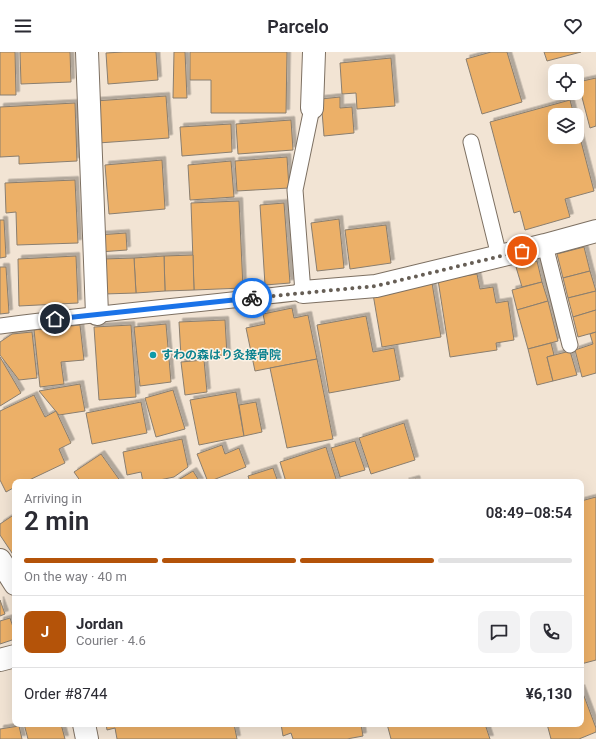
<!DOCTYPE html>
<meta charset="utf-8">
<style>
body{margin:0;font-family:Roboto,"Noto Sans JP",sans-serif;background:#f2f2f3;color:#2b2b33;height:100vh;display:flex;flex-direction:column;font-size:15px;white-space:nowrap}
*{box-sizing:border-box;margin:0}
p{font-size:13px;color:#7c7c81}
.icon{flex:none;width:22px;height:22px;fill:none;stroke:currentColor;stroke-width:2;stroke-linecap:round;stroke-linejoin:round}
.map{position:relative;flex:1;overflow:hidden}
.details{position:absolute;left:12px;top:427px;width:572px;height:248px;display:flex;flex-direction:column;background:#fff;border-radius:8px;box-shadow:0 4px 16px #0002}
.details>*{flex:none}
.fabs{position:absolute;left:548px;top:12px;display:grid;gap:8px}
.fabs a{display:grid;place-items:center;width:36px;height:36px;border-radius:8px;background:#fff;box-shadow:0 4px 16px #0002;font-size:20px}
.pin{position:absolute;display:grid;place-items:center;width:34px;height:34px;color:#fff;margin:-17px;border:2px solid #fff;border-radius:50%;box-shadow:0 1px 4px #0007}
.courier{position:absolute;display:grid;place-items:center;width:40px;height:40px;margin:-20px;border:3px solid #1a73e8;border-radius:50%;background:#fff;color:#222;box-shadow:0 1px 5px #0007}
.head em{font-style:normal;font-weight:600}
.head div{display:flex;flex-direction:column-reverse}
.head{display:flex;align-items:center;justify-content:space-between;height:68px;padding:0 12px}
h1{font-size:26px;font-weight:600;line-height:30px}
.bar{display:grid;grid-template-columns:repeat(4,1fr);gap:6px 4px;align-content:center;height:48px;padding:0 12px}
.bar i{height:5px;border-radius:3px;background:#e1e1e2}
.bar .current{background:#b45309}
.bar p{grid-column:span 4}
.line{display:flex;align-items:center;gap:10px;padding:0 12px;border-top:1px solid #e1e1e2}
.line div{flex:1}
.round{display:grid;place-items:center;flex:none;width:42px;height:42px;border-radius:8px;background:#f2f2f3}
header{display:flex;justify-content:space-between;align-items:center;height:52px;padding:0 12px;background:#fff;font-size:18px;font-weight:600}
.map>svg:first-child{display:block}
</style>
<header><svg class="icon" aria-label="menu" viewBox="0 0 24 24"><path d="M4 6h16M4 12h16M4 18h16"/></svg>Parcelo<svg class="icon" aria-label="heart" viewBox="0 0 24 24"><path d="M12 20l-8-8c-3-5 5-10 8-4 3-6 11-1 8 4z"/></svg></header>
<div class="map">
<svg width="596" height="687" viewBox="0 0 596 687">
<defs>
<filter id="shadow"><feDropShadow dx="3.5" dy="-3.5" stdDeviation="0" flood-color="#0004"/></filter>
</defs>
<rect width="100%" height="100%" fill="#f2e4d4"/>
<!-- building -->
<g fill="#ecb067" stroke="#8a7e6f" filter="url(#shadow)">
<polygon points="0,0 15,0 16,43 0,43"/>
<polygon points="20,0 70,0 71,30 21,32"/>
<polygon points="123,0 156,0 158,28 108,32 106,1"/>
<polygon points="174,0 185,0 187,46 173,46"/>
<polygon points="190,0 287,0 286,61 211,61 211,28 190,28"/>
<polygon points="491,0 507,0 522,50 482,62 466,7"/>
<polygon points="544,0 581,0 547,9"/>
<polygon points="391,6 395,54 357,57 356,41 342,42 340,11"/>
<polygon points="596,26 596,74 590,76 578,30"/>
<polygon points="166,44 169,86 98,91 95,49"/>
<polygon points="340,45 340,56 352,55 354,81 324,84 321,47"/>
<polygon points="570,48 574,63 555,63 555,85 577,85 577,74 594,139 565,147 570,165 525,178 520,159 514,161 490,70"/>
<polygon points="75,51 77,109 19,112 19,104 0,105 0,55"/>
<polygon points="291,68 293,98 238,102 236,72"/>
<polygon points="231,72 232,100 182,104 180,75"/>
<polygon points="287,105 289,136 237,139 235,109"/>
<polygon points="162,108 165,157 109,162 105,113"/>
<polygon points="231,109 234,145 190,148 188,113"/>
<polygon points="75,128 78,191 17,193 16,160 6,161 5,131"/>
<polygon points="239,149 243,236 194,238 191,151"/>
<polygon points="284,151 290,231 265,233 260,153"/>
<polygon points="339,167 344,216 317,219 311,171"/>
<polygon points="0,168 4,168 6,205 0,206"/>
<polygon points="386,173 391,211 350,217 345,178"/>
<polygon points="126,181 127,198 99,200 98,183"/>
<polygon points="584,195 590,219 563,226 557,202"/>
<polygon points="193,203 194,238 165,239 164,204"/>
<polygon points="76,204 78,251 19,254 18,207"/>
<polygon points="164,204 165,239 136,241 134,206"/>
<polygon points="134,206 136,241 104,242 103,207"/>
<polygon points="537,209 542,230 522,235 516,215"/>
<polygon points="0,215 6,215 9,261 0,262"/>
<polygon points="590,219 596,239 568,246 563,226"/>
<polygon points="477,222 480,237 493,235 496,251 508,249 514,288 496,291 497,298 450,305 438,228"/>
<polygon points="542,230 548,249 517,258 512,238"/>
<polygon points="432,231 441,285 382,295 373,242"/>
<polygon points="596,239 596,258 573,265 568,246"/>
<polygon points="548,249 558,289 528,297 517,258"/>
<polygon points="292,256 294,266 308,263 317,307 255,319 246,276 265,272 263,262"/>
<polygon points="596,258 596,280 578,285 573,265"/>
<polygon points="366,264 373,300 394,296 400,328 329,341 317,273"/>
<polygon points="225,268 227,303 181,305 179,270"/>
<polygon points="166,272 171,330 140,334 134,275"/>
<polygon points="80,273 84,308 61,310 64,332 40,335 34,278"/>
<polygon points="131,273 136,345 99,348 94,275"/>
<polygon points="32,280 37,326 19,328 0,303 0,290 12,282"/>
<polygon points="596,280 596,321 582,325 575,298 593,292 590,282"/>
<polygon points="551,291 554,303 547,305 553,329 537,333 528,297"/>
<polygon points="570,299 577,323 553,329 547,305"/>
<polygon points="0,305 21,341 0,354"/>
<polygon points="317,307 333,387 287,396 270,316"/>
<polygon points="204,308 207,340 185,343 181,310"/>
<polygon points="80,332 85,359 59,363 39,339"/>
<polygon points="173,338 185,377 156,385 145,346"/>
<polygon points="236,340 244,384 199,393 190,348"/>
<polygon points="34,343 45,365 56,359 71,391 59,397 65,411 25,430 15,430 15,435 6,440 0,428 0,359"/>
<polygon points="141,350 147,381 92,392 86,361"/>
<polygon points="256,350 262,380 244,384 239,353"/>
<polygon points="404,371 415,408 371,422 359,386"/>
<polygon points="182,387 188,415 174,425 150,430 143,430 141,420 127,423 123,400"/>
<polygon points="355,389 365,418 340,425 331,396"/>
<polygon points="222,393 225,402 239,396 246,415 208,430 197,402"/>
<polygon points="326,395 337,430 286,430 280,410"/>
<polygon points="101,402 121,430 81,430 74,420"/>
<polygon points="273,416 278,430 250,430 248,424"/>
<polygon points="193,419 200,430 175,430"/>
<polygon points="416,427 417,430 405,430"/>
<polygon points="596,445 596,608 581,612 581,449"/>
<polygon points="15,462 15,503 14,504 0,483 0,472"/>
<polygon points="0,548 5,562 0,564"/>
<polygon points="10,566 15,581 15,587 0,592 0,569"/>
<polygon points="581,636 596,676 596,680 579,687 551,687 547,672 581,672"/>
<polygon points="24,672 61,672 65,687 28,687"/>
<polygon points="106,672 234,672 237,687 117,687 115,676 107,678"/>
<polygon points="281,672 361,672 363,684 347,687 293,687 291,681 283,684"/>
<polygon points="387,672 485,672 490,687 391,687"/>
<polygon points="19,674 22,687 0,687 0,677"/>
</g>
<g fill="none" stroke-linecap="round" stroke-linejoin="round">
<defs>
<g id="lane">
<polyline points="471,90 499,204"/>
<polyline points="545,193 570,293"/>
<path d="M0,274C101,261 202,252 303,240L295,138L312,56"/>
</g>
<g id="street">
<polyline points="87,0 97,262"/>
<polyline points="312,56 314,0"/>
<polyline points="303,240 376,234 545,193 596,179"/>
<polyline points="0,508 15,532"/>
<polyline points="0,608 15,604"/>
<polyline points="84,672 87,687"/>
</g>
</defs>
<!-- lane casing -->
<use href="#lane" stroke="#7d7062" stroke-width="17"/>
<!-- street casing -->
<use href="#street" stroke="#7d7062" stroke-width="24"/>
<!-- lane -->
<use href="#lane" stroke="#fff" stroke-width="15"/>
<!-- street -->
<use href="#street" stroke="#fff" stroke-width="22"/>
</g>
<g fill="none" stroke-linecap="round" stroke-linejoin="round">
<!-- done -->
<polyline stroke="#665e55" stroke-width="4" stroke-dasharray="0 7.2" points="252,246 376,234 522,199"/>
<!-- route -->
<polyline stroke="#1a73e8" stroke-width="5" points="55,267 252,246"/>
</g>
<!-- markers -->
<circle fill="#0f9aa8" stroke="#fdf2e5" stroke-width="1.5" cx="153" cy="303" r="4"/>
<g text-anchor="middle" stroke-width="3" stroke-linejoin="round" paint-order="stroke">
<!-- culture labels -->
<g font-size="12" font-weight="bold" fill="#0d838f" stroke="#fdf2e5" text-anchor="start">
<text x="161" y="307">すわの森はり灸接骨院</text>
</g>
</g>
</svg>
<div class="fabs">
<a><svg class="icon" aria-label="locate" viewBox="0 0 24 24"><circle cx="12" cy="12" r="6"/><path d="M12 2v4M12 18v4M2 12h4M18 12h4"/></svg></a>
<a><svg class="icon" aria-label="layers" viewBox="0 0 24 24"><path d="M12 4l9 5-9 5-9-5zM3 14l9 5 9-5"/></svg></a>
</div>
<div class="pin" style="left:522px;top:199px;background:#ea580c"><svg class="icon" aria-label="bag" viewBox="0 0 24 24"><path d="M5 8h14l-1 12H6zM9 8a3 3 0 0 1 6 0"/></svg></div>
<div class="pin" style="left:55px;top:267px;background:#1f2937"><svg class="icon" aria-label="home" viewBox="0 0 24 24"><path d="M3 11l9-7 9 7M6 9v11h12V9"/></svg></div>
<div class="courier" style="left:252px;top:246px"><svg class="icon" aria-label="bike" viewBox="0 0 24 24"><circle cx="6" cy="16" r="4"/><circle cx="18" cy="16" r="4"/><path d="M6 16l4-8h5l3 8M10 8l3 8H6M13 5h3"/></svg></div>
<section class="details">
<div class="head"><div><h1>2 min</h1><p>Arriving in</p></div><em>08:49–08:54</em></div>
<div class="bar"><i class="current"></i><i class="current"></i><i class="current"></i><i></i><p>On the way · 40 m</p></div>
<div class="line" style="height:72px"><b class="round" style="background:#b45309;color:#fff">J</b><div><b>Jordan</b><p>Courier · 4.6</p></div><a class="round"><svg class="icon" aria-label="chat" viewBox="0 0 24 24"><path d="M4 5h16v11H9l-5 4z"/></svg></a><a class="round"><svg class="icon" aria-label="phone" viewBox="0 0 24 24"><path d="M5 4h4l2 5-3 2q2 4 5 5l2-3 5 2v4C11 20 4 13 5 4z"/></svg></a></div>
<div class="line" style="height:52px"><div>Order #8744</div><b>¥6,130</b></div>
</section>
</div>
